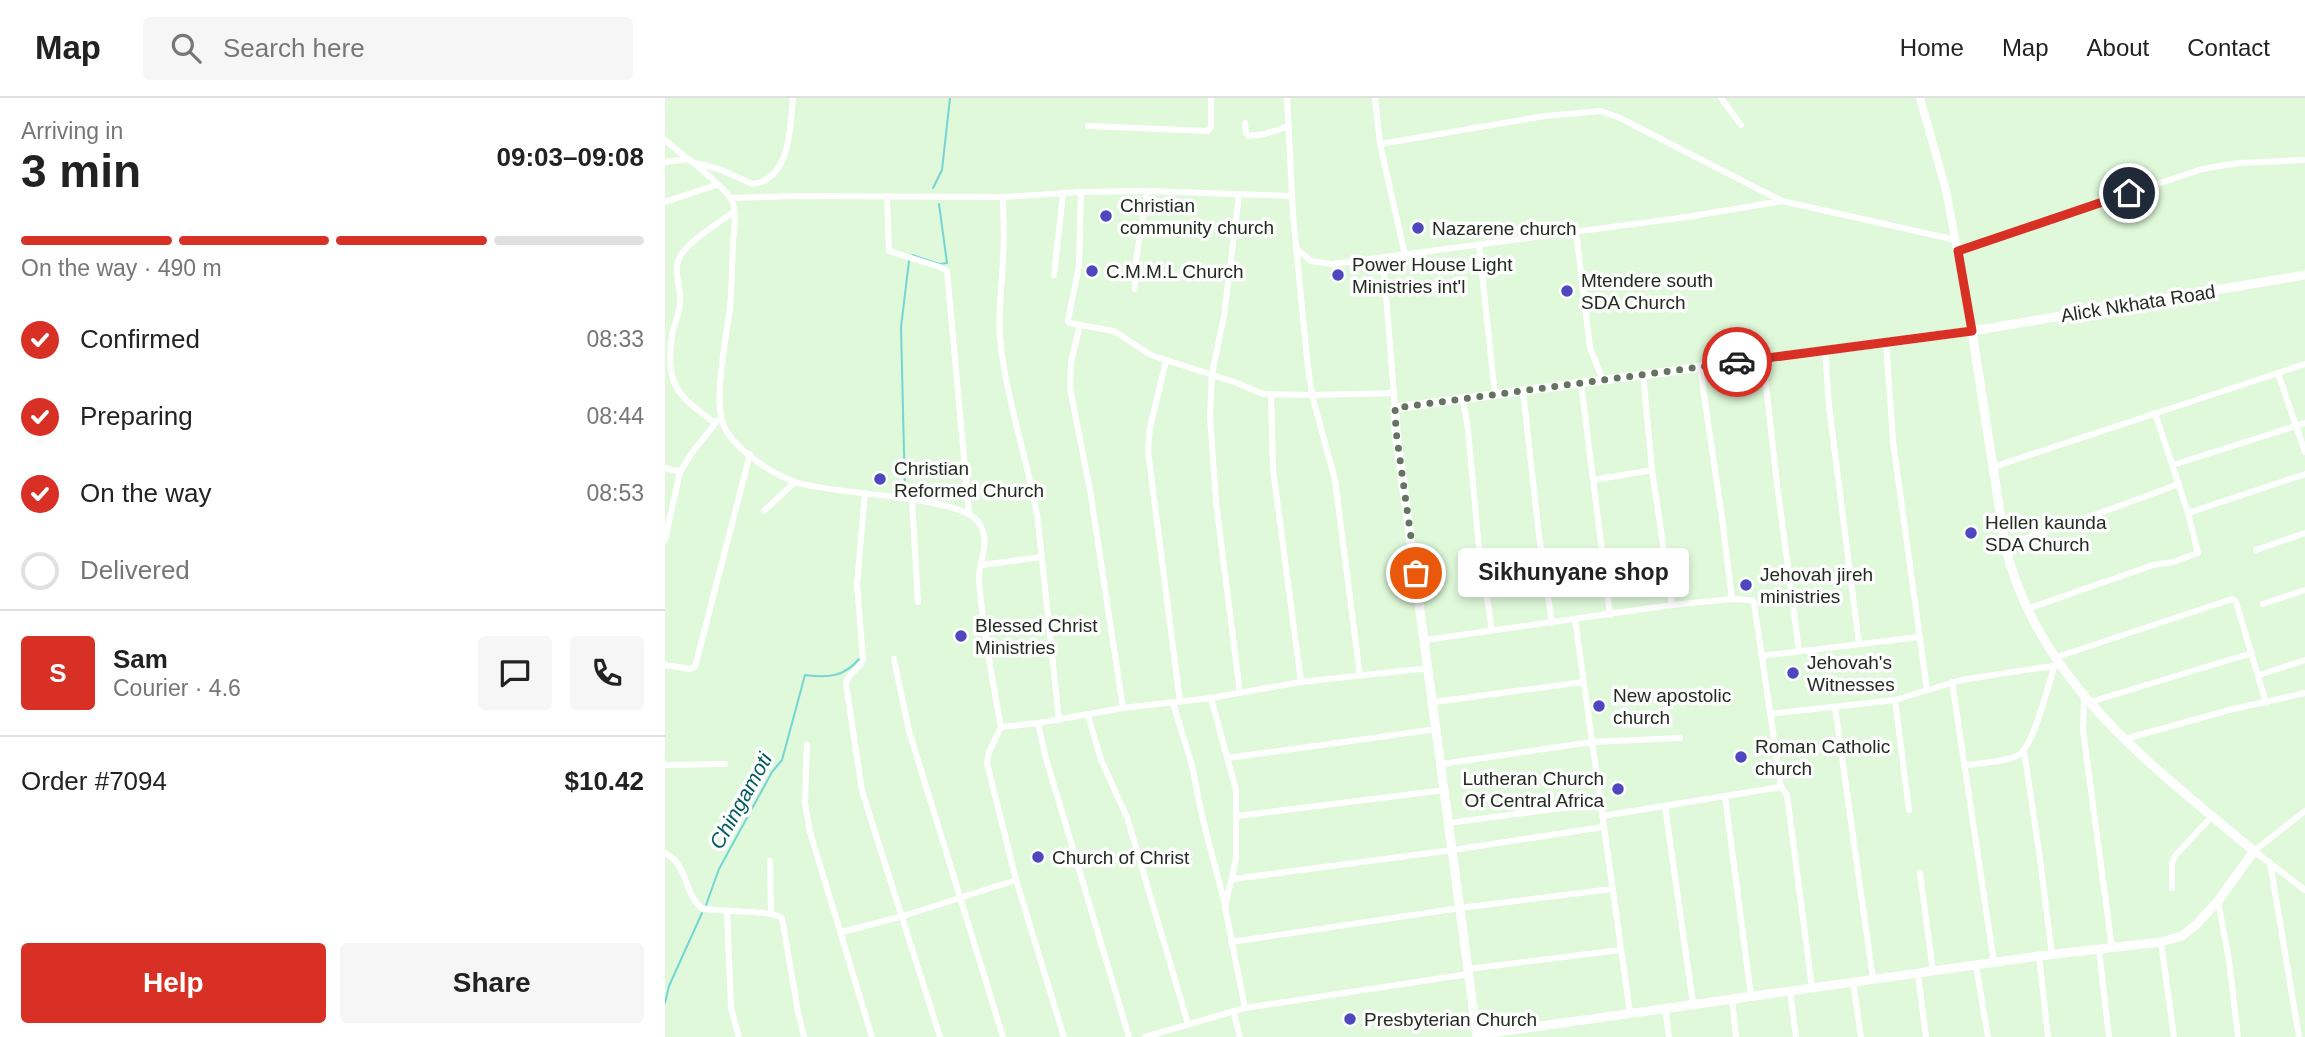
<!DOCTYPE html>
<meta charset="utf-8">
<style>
body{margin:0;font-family:Arial,sans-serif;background:#f6f6f6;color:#222;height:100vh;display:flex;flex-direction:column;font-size:26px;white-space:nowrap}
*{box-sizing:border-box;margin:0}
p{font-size:23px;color:#767676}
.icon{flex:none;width:38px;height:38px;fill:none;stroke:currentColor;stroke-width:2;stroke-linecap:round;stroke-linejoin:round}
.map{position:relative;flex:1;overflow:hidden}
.panel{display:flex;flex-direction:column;background:#fff;width:665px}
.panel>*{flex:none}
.pin{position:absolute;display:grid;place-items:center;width:60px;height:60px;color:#fff;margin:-30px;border:4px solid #fff;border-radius:50%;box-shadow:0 2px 7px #0007}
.courier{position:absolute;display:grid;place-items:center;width:70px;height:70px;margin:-35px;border:5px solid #d93025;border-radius:50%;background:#fff;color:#222;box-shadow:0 2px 9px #0007}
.bubble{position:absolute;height:49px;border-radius:7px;background:#fff;box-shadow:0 4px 10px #0003;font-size:23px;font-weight:700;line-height:49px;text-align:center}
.overview em{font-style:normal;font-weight:700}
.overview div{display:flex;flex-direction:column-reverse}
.overview{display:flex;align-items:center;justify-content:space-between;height:119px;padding:0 21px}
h1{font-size:46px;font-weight:700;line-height:52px}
.bar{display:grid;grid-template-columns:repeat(4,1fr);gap:10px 7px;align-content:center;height:84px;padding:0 21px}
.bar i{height:9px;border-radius:5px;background:#e0e0e0}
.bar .current{background:#d93025}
.bar p{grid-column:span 4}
.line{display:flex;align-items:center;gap:18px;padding:0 21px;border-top:2px solid #e0e0e0}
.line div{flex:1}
.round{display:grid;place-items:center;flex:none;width:74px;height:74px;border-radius:7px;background:#f6f6f6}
ol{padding:0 21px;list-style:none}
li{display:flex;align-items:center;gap:21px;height:77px}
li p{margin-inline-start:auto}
li .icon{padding:7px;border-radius:50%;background:#d93025;color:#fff;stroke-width:4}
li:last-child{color:#767676}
li i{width:38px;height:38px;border:4px solid #e0e0e0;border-radius:50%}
.cta{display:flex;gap:14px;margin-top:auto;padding:14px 21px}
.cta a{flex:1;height:80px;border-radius:7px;background:#d93025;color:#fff;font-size:28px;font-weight:700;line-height:80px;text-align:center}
.cta a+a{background:#f6f6f6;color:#222}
header{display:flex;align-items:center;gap:42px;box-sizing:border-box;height:98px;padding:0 35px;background:#fff;border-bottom:2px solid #e0e0e0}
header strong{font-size:33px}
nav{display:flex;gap:38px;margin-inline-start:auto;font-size:24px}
.search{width:490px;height:63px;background:#f6f6f6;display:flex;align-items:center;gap:18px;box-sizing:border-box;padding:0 24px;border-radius:7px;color:#767676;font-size:26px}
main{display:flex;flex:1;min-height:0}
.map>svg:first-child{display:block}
</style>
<header>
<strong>Map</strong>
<div class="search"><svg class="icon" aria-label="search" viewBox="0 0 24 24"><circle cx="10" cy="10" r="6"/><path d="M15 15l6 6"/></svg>Search here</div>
<nav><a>Home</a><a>Map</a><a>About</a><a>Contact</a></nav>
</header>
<main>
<section class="panel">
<div class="overview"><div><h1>3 min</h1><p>Arriving in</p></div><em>09:03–09:08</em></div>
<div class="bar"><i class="current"></i><i class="current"></i><i class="current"></i><i></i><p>On the way · 490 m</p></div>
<ol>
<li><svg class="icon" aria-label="check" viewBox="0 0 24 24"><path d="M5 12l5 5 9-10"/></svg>Confirmed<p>08:33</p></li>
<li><svg class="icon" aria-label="check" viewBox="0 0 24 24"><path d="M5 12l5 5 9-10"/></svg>Preparing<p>08:44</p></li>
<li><svg class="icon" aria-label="check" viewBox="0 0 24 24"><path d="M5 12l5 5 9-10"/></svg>On the way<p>08:53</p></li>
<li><i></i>Delivered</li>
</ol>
<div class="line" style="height:126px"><b class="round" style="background:#d93025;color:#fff">S</b><div><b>Sam</b><p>Courier · 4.6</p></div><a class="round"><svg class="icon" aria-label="chat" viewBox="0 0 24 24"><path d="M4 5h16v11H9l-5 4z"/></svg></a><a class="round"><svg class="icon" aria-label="phone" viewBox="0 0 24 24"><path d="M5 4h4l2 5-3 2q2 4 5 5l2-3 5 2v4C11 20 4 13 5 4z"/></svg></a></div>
<div class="line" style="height:91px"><div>Order #7094</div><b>$10.42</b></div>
<div class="cta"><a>Help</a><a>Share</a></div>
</section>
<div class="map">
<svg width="1640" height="939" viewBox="0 0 1640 939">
<rect width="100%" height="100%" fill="#dff9da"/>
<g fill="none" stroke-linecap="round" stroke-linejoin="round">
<!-- stream -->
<g stroke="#75d5d6" stroke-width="2">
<polyline points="268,90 277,72 285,0"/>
<polyline points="247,157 274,166 282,165 274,106"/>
<polyline points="231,396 240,396 236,229 244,163"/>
<path d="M41,807L54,771L107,674L117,662L140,577C163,580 179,579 194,561"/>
<polyline points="0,905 4,888 37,815"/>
</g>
<!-- minor -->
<g stroke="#fff" stroke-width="6">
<polyline points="622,0 628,116 642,261 647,297 670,382 695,578"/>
<polyline points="710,0 715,46 740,157"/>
<polyline points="1056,0 1076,27"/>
<polyline points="580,25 581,35 584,38 600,36 624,28"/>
<polyline points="423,28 543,33 546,29 546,0"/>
<path d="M0,42C19,59 48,78 64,98C73,109 69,132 68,145C67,166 67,188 65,209C62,239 45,310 62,334C77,356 106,375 130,384C166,397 297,397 314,425C327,446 313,462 314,482C318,531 327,580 336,629"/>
<polyline points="715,46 880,18 936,13 955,20 1115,102"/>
<polyline points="0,64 23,61"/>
<path d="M30,65L54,71L88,86C126,81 125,29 128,0"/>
<polyline points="416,94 414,168 403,222 404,225 449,233 486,257 572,285 598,296 647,297 729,295"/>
<polyline points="574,97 559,218 547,276 545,318 551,404 575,595"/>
<polyline points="222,99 224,153 275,169 282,173 304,415"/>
<path d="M338,99C338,119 340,139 338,159C337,189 332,219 336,250C343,309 364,365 373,424L394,622"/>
<polyline points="66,100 132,98 338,99 416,94 482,93 627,98"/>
<polyline points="0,104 51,87"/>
<polyline points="911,134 925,250 938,282"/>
<polyline points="814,147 830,297"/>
<polyline points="631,150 646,163 667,166 1022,119 1117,103 1291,142"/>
<polyline points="1293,153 1537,71 1574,65 1640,62"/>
<polyline points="718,160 730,310"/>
<polyline points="389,177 398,96"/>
<polyline points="470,191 470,169 482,93"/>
<polyline points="415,227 406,264 405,290 425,392 458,610"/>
<polyline points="1221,244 1228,343 1262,592"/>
<polyline points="1160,252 1164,308 1194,546"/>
<polyline points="1098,260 1112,386 1134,553"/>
<polyline points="501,263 485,329 483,353 515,604"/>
<polyline points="1035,269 1057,420 1067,501"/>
<polyline points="1613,275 1640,354"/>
<polyline points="978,276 987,372 1007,507"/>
<polyline points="916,285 945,517"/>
<polyline points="858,293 874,437 887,525"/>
<polyline points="606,296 608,371 636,584"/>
<polyline points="798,301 803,332 813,440 827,533"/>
<path d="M50,325C13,298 0,288 7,237C9,227 14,217 15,206C17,191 7,172 15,159C24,142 53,126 68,114"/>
<polyline points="1508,367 1640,325"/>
<polyline points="1328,369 1640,266"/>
<polyline points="0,370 15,374"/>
<polyline points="928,382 987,372"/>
<path d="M200,395L192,486L198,562C194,572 182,576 181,586L197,693L275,939"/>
<polyline points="247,403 253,504"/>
<polyline points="99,413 130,384"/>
<polyline points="1523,415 1640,376"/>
<polyline points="0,442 15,374 26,356 52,323"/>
<polyline points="1340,447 1421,420 1514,386"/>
<polyline points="1591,452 1640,435"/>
<polyline points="317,467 376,459"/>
<polyline points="1598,506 1640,492"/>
<polyline points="1362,511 1488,467 1508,464 1533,455 1523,415 1490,315"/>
<polyline points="910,521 965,915"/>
<polyline points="760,542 1007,507 1067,501 1087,502 1089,505 1116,689 937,718"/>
<polyline points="1097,558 1254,539"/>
<polyline points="1389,560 1567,501 1571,504 1601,605"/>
<polyline points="229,561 244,633 338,939"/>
<polyline points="0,567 25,571 30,569 85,356"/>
<polyline points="1594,577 1640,562"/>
<polyline points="1287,584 1329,865"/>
<polyline points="546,600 571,692 571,761 560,809 580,910"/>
<polyline points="1419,600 1418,632 1447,850"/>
<polyline points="1230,602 1244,712"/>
<polyline points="769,604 918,584"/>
<polyline points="1425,604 1587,555"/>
<polyline points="508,605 527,667 537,718 559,803"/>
<polyline points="1170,609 1208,881"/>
<polyline points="1105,616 1230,602 1296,582 1394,567"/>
<polyline points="423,617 436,662 462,719 523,926"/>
<polyline points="373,625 380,657 464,939"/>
<polyline points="1460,641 1564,612 1640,595"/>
<polyline points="142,647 140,705 145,734 207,939"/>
<polyline points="1359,653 1374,753 1387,857"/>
<polyline points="563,660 772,631"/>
<polyline points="777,666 927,644 1015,640"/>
<polyline points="0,667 60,666"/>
<path d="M1301,667C1314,665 1344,664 1355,656C1368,648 1384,586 1389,569"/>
<polyline points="1116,689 1122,697 1147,890"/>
<polyline points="1060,698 1086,898"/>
<polyline points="1000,708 1028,906"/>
<polyline points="1640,713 1589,753 1640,792"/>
<polyline points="572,718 780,692"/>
<polyline points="784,725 935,705"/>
<path d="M0,755C24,768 18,793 36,810C57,815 103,811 117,820L133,914L139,939"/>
<polyline points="105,763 106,816"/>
<polyline points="1605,764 1634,939"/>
<polyline points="1255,775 1268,873"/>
<polyline points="568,781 788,752 938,729"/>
<polyline points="1507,790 1507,765 1510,758 1547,718"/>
<polyline points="1553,803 1564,862 1573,939"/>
<polyline points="62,815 66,910 74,939"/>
<polyline points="177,834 238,818 351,782"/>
<polyline points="566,844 795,810 947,791"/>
<polyline points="1496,844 1509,939"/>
<polyline points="1434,851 1444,939"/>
<polyline points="1374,858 1383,939"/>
<polyline points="1311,868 1323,939"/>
<polyline points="803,871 955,852"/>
<polyline points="1253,876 1261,939"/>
<polyline points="1188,884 1196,939"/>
<polyline points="1125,893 1131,939"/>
<polyline points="1067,901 1071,939"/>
<polyline points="1000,910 1004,939"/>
<polyline points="568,913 575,939"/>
<polyline points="399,939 351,782 322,665 324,654 336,629 373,625 458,610 546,600 636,584 764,570"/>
<polyline points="480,939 580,910 804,876"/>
</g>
<!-- tertiary -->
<polyline stroke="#fff" stroke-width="8" points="1255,0 1281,92 1307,233"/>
<!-- secondary -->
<g stroke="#fff" stroke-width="9">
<path d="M812,937L1374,858L1496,844L1517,838L1531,827L1553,803L1589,753C1487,668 1372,583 1340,447L1307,233"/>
<polyline points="812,939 731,333 730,310 1307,233 1640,177"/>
</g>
</g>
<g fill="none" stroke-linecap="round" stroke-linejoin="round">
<!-- done -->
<polyline stroke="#647461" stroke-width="7" stroke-dasharray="0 12.6" points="751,475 731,333 730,310 1072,264"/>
<!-- route -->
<polyline stroke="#d93025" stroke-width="9" points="1072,264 1307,233 1293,153 1464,95"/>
</g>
<!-- markers -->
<g fill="#4f47be" stroke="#fdfdfd" stroke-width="2.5">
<circle cx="441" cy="118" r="7"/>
<circle cx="753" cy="130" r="7"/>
<circle cx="427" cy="173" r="7"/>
<circle cx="673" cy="177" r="7"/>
<circle cx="902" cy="193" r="7"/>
<circle cx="215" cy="381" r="7"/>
<circle cx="1306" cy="435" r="7"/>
<circle cx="1081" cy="487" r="7"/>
<circle cx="296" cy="538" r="7"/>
<circle cx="1128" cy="575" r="7"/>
<circle cx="934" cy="608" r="7"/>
<circle cx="1076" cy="659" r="7"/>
<circle cx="953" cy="691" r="7"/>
<circle cx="373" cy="759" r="7"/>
<circle cx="685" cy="921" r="7"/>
</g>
<g text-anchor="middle" stroke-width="7" stroke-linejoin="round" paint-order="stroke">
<!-- poi labels -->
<g font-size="19" fill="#222c20" stroke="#fdfdfd" text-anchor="start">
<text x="455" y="114">Christian<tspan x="455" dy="22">community church</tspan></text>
<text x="767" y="137">Nazarene church</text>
<text x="687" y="173">Power House Light<tspan x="687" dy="22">Ministries int'l</tspan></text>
<text x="441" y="180">C.M.M.L Church</text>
<text x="916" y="189">Mtendere south<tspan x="916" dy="22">SDA Church</tspan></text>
<text x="229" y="377">Christian<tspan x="229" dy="22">Reformed Church</tspan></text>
<text x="1320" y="431">Hellen kaunda<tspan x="1320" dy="22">SDA Church</tspan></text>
<text x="1095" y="483">Jehovah jireh<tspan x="1095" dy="22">ministries</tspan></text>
<text x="310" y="534">Blessed Christ<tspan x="310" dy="22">Ministries</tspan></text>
<text x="1142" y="571">Jehovah's<tspan x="1142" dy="22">Witnesses</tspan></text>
<text x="948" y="604">New apostolic<tspan x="948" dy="22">church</tspan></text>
<text x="1090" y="655">Roman Catholic<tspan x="1090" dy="22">church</tspan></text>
<text x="939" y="687" text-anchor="end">Lutheran Church<tspan x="939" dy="22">Of Central Africa</tspan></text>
<text x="387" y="766">Church of Christ</text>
<text x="699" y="928">Presbyterian Church</text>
</g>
<!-- street labels -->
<g font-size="19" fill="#222c20" stroke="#fdfdfd">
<text transform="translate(1473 205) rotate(-9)" y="7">Alick Nkhata Road</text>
</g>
<!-- water labels -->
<g font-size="21" font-style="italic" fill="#005a5b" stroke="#fdfdfd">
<text transform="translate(76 703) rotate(-61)" y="7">Chingamoti</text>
</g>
</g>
</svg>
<div class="pin" style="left:751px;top:475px;background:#ea580c"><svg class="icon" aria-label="bag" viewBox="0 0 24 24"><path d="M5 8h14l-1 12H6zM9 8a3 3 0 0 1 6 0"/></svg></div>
<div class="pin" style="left:1464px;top:95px;background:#1f2937"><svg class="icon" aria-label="home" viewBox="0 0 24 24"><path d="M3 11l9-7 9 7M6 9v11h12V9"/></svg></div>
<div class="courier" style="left:1072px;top:264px"><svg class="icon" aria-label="car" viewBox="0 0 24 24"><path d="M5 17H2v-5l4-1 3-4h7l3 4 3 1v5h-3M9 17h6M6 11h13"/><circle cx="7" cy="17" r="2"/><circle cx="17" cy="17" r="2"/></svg></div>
<div class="bubble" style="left:793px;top:450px;width:231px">Sikhunyane shop</div>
</div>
</main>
